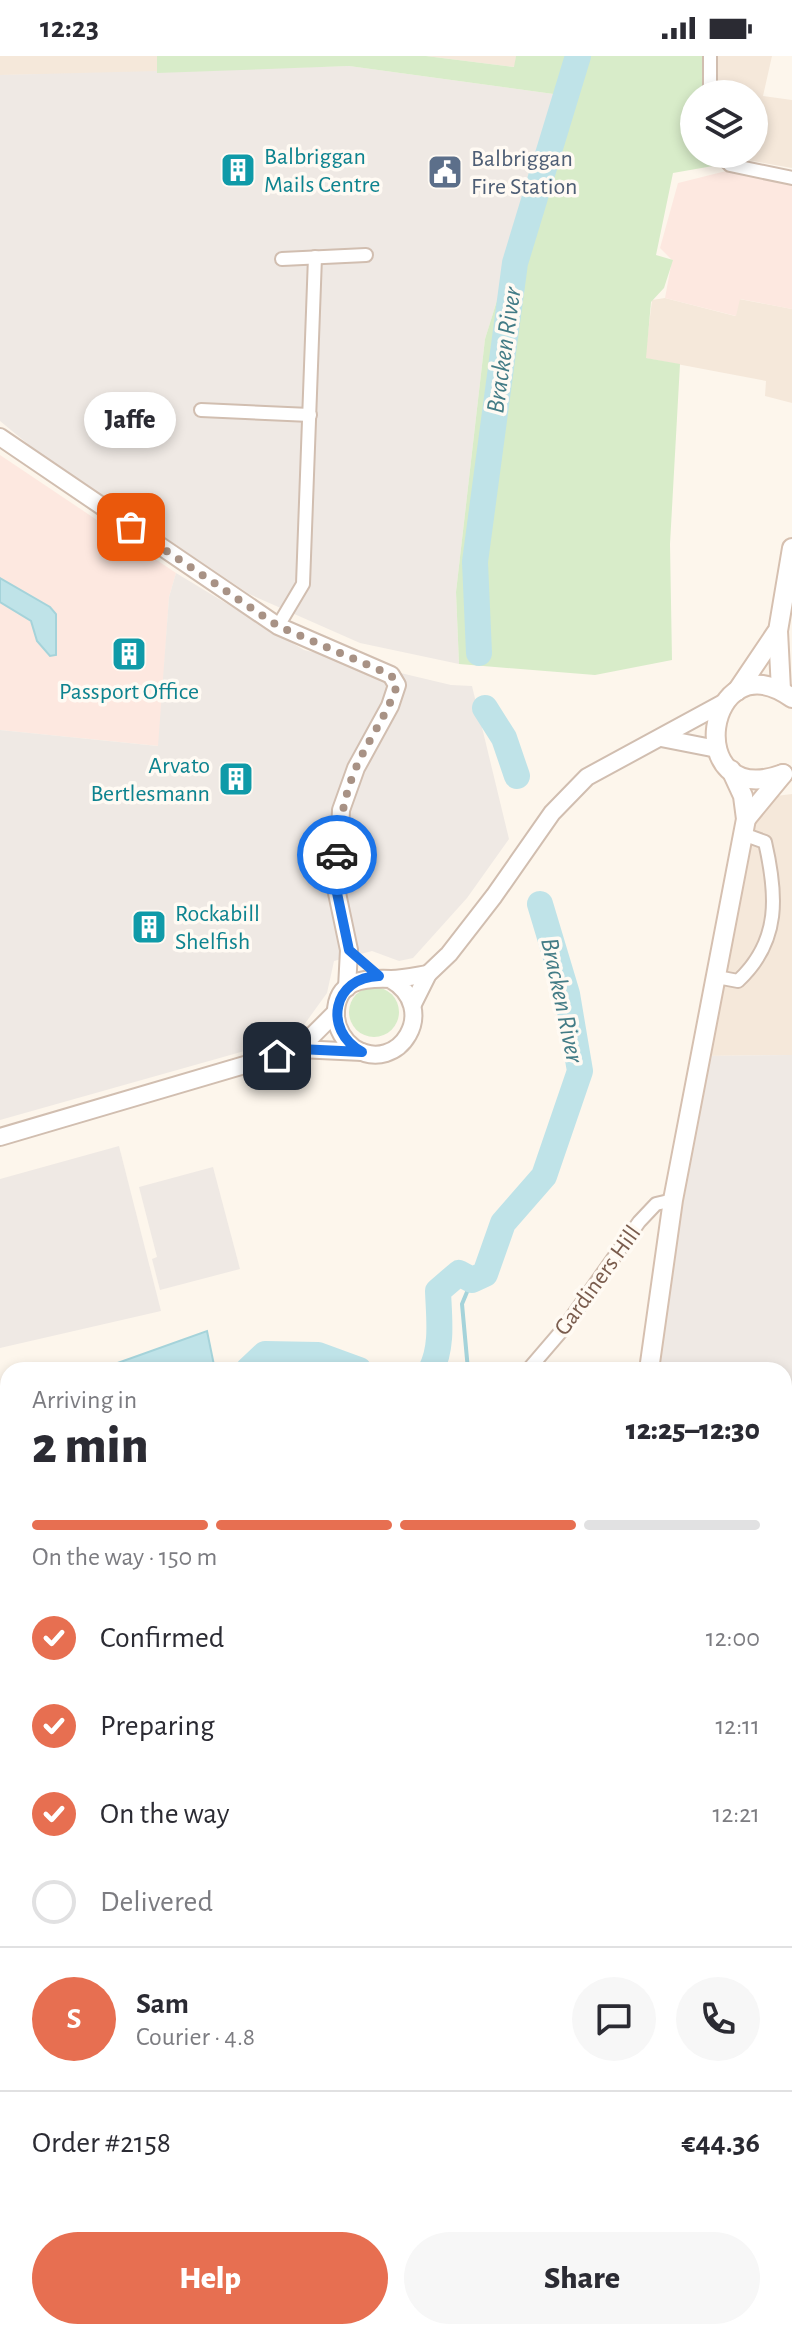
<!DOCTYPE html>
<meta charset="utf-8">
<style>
body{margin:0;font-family:"Alegreya Sans",sans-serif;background:#f7f7f7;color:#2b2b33;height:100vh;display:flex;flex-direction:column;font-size:30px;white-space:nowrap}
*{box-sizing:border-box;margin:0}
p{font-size:26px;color:#7c7c81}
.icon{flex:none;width:44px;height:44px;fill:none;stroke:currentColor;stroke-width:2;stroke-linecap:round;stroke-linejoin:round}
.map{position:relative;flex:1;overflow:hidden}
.panel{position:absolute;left:0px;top:1306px;width:792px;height:978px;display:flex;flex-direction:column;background:#fff;border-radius:24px 24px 0 0;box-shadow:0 4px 12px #0003}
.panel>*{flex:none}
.controls{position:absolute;left:680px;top:24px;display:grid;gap:16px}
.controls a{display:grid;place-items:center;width:88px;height:88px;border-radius:50%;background:#fff;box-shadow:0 4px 12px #0003;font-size:40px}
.pin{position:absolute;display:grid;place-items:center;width:68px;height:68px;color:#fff;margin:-34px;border-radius:16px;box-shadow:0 4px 12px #0006}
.courier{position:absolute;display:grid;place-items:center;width:80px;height:80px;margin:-40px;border:6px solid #1a73e8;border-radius:50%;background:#fff;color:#222;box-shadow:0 2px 10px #0007}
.bubble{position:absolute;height:56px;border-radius:28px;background:#fff;box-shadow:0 4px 12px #0003;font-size:26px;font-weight:800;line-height:56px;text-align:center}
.overview em{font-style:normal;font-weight:800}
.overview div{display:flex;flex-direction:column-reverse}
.overview{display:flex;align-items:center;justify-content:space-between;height:136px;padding:0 32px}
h1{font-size:52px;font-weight:800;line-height:60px}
.bar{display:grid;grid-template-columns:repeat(4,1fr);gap:12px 8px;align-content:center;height:96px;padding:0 32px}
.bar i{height:10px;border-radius:6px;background:#e1e1e2}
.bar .on{background:#e76f51}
.bar p{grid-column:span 4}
.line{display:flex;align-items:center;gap:20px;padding:0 32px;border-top:2px solid #e1e1e2}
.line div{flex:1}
.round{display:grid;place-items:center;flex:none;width:84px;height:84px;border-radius:42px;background:#f7f7f7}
ol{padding:0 32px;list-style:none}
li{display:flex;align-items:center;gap:24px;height:88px}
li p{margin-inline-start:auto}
li .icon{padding:8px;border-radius:50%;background:#e76f51;color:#fff;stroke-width:4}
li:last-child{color:#7c7c81}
li i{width:44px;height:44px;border:4px solid #e1e1e2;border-radius:50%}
.primary-button{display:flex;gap:16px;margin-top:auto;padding:16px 32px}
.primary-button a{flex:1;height:92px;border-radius:48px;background:#e76f51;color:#fff;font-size:32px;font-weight:800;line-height:92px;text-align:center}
.primary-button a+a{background:#f7f7f7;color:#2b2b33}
.status{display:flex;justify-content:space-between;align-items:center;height:56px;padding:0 40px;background:#fff;direction:ltr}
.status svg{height:22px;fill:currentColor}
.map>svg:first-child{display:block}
</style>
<div class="status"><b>12:23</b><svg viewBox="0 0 49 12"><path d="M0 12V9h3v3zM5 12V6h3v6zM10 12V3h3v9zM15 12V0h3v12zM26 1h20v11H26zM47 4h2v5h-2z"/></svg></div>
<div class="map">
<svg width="792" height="2283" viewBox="0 0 792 2283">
<rect width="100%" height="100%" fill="#fdf6ec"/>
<!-- residential -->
<g fill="#f5e8da">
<polygon points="0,0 157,0 157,17 0,19"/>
<polygon points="426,0 516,0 515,11"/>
<polygon points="714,0 772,0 763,40 792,44 792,112 730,101 729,98 754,98 754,38 715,38"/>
<polygon points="665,242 735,260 739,243 792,253 792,347 765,340 766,325 645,302 652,244"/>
<polygon points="792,738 792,999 701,1000 746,763 776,740"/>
<polygon points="792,1847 792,1940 784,1924 784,1852"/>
<polygon points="792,1974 792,2283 726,2283 715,2276 784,2276 784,1979"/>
</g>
<!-- commercial -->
<g fill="#fde8e0">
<polygon points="726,115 792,127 792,253 740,243 736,260 665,242 672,204 660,192 678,127"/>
<polygon points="0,399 176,517 169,541 159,690 0,674"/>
<polygon points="792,1549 792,1847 784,1852 784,1553"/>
</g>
<!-- industrial -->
<g fill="#efe9e4">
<polygon points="349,10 561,39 485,283 456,536 459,608 360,587 249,538 34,393 0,365 0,19"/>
<polygon points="176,517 304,594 451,629 472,630 509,783 467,842 413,902 399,905 372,895 334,905 327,937 301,973 273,987 0,1064 0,674 158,690 169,541"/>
<polygon points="792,999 792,1549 784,1553 784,1314 649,1314 701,1000"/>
<polygon points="119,1090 161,1255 0,1292 0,1123"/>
<polygon points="213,1111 240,1213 160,1234 152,1203 157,1201 139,1131"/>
</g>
<!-- green -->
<g fill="#d8ecc9">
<polygon points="157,0 426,0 514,11 516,0 702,0 704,38 694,38 694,98 710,98 713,110 673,117 656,199 673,204 664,232 651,246 646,302 680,308 670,488 672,604 595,619 459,608 456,536 485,283 561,39 349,10 157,17"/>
<circle cx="374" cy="956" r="25"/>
</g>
<!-- water -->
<g fill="#bfe3e8" stroke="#a5d3da" stroke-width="2">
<polygon points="0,522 50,551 56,558 56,599 50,600 37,585 31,565 0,546"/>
<polygon points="207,1275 215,1314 98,1314"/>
<polygon points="8,1368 8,1470 0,1467 0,1373"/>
</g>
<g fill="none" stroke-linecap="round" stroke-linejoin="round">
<!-- stream -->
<g stroke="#a5d3da" stroke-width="4">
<polyline points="468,1314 462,1248 472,1224"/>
<polyline points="450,2276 455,2283"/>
</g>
<!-- river -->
<g stroke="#bfe3e8" stroke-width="26">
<polyline points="479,597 475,506 515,207 578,0"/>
<polyline points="485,652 504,682 517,720"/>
<polyline points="248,1314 265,1298 318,1299 359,1314"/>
<path d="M431,1314C443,1290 439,1262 438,1235L459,1217L472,1224L485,1218L503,1167L544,1120L580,1015L567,938L540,848"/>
</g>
<defs>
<g id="minor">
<polyline points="710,0 710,38"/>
<polyline points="719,98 730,109 792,122"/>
<polyline points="282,203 366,199"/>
<polyline points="201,354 310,359"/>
<polyline points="278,570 303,528 315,201"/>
<path d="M717,921L738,925C781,885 777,838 765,786L743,778"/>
<polyline points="528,1314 564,1272 639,1166 656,1148 673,1144"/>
<polyline points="87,2283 88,2276"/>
</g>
<g id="tertiary">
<polyline points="0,381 278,570 391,619 397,629 390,650 356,712 341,754 337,837 349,894 347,932"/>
<polyline points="661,682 717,693"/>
<path d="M390,923C441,952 399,1020 354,992C344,985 337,973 336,961C334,923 365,922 391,923C403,923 416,920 428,918"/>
<polyline points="413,948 428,918 449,898 494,840 552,757 587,721 725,646"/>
<polyline points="299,993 336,956"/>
<polyline points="0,1081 299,993 362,996"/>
</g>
<g id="secondary">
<polyline points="781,634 778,575 792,492"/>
<polyline points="737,635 776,577"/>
<path d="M783,718C680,756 705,580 792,642"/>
<polyline points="746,763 783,718"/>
<polyline points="649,1314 673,1144 746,763 743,740 731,714"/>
<polyline points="784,1924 792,1940"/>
</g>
</defs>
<!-- minor casing -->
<use href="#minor" stroke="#d1beb0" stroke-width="16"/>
<!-- tertiary casing -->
<use href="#tertiary" stroke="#d1beb0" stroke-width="20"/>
<!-- secondary casing -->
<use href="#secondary" stroke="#d6c0b0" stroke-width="22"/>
<!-- minor -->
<use href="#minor" stroke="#fff" stroke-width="12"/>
<!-- tertiary -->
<use href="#tertiary" stroke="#fff" stroke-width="16"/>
<!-- secondary -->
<use href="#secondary" stroke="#fff" stroke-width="18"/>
</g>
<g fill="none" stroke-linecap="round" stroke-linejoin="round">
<!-- done -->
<path stroke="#a89285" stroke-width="8" stroke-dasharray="0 14.4" d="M131,471L278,570L391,619L397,629C387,660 367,685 355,714C343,743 340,769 337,799"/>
<!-- route -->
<path stroke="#1a73e8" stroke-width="10" d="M277,1000L299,993L362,996C322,974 333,921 379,920L349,894L337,837V799"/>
</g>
<!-- icons -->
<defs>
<symbol id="building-square" viewBox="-11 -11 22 22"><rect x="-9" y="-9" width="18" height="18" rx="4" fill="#0f9aa8" stroke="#fffaf3"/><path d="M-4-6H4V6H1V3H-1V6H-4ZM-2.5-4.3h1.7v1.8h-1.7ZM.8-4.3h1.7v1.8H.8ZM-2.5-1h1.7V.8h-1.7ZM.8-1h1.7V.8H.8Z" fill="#fff"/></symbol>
<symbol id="civic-square" viewBox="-11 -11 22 22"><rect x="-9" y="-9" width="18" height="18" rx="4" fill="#5c6f8a" stroke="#fffaf3"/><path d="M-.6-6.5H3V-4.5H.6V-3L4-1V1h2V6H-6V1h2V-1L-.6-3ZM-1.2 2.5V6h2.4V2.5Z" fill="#fff"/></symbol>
</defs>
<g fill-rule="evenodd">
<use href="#building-square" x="218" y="94" width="40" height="40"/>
<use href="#civic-square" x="425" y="96" width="40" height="40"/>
<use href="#building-square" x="109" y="578" width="40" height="40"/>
<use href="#building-square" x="216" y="703" width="40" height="40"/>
<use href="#building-square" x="129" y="851" width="40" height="40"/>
</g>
<g text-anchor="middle" stroke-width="7" stroke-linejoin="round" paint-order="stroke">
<!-- culture labels -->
<g font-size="24" fill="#0d838f" stroke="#fffaf3" text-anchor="start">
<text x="264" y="108">Balbriggan<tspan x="264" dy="28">Mails Centre</tspan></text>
<text x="129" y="643" text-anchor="middle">Passport Office</text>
<text x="210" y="717" text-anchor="end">Arvato<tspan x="210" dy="28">Bertlesmann</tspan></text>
<text x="175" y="865">Rockabill<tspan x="175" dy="28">Shelfish</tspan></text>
</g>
<!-- service labels -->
<g font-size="24" fill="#4e5e75" stroke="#fffaf3" text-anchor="start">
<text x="471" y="110">Balbriggan<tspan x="471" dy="28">Fire Station</tspan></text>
</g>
<!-- street labels -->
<g font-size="24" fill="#7a5c4d" stroke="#fffaf3">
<text transform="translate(597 1224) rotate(-54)" y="8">Gardiners Hill</text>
</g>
<!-- water labels -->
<g font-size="26" font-style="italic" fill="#437c86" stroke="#fffaf3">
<text transform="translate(503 294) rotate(-82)" y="9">Bracken River</text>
<text transform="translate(563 944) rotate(78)" y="9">Bracken River</text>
</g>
</g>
</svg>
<div class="controls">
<a><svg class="icon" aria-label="layers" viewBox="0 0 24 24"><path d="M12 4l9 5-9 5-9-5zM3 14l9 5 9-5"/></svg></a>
</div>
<div class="pin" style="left:131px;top:471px;background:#ea580c"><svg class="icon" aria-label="bag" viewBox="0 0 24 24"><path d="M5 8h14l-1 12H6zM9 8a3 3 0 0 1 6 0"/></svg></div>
<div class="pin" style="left:277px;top:1000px;background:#1f2937"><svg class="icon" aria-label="home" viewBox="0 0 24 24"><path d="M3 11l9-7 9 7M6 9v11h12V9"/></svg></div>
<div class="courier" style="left:337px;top:799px"><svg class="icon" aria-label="car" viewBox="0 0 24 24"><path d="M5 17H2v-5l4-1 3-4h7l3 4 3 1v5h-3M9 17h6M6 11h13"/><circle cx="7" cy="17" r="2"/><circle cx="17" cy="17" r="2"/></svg></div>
<div class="bubble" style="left:84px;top:336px;width:92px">Jaffe</div>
<section class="panel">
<div class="overview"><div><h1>2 min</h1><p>Arriving in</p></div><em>12:25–12:30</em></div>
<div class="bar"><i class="on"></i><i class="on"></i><i class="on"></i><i></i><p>On the way · 150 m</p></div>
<ol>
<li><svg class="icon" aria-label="check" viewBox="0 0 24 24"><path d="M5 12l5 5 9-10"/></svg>Confirmed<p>12:00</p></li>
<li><svg class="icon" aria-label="check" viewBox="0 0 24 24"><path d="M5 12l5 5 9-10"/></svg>Preparing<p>12:11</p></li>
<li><svg class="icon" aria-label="check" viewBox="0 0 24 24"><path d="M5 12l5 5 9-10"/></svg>On the way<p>12:21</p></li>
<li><i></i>Delivered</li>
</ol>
<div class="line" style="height:144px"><b class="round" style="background:#e76f51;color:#fff">S</b><div><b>Sam</b><p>Courier · 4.8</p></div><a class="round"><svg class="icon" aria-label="chat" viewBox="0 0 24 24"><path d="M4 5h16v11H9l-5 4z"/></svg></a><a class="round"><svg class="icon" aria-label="phone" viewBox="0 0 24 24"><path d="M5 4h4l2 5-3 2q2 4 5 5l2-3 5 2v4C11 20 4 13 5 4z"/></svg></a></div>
<div class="line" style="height:104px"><div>Order #2158</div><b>€44.36</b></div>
<div class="primary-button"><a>Help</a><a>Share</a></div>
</section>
</div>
